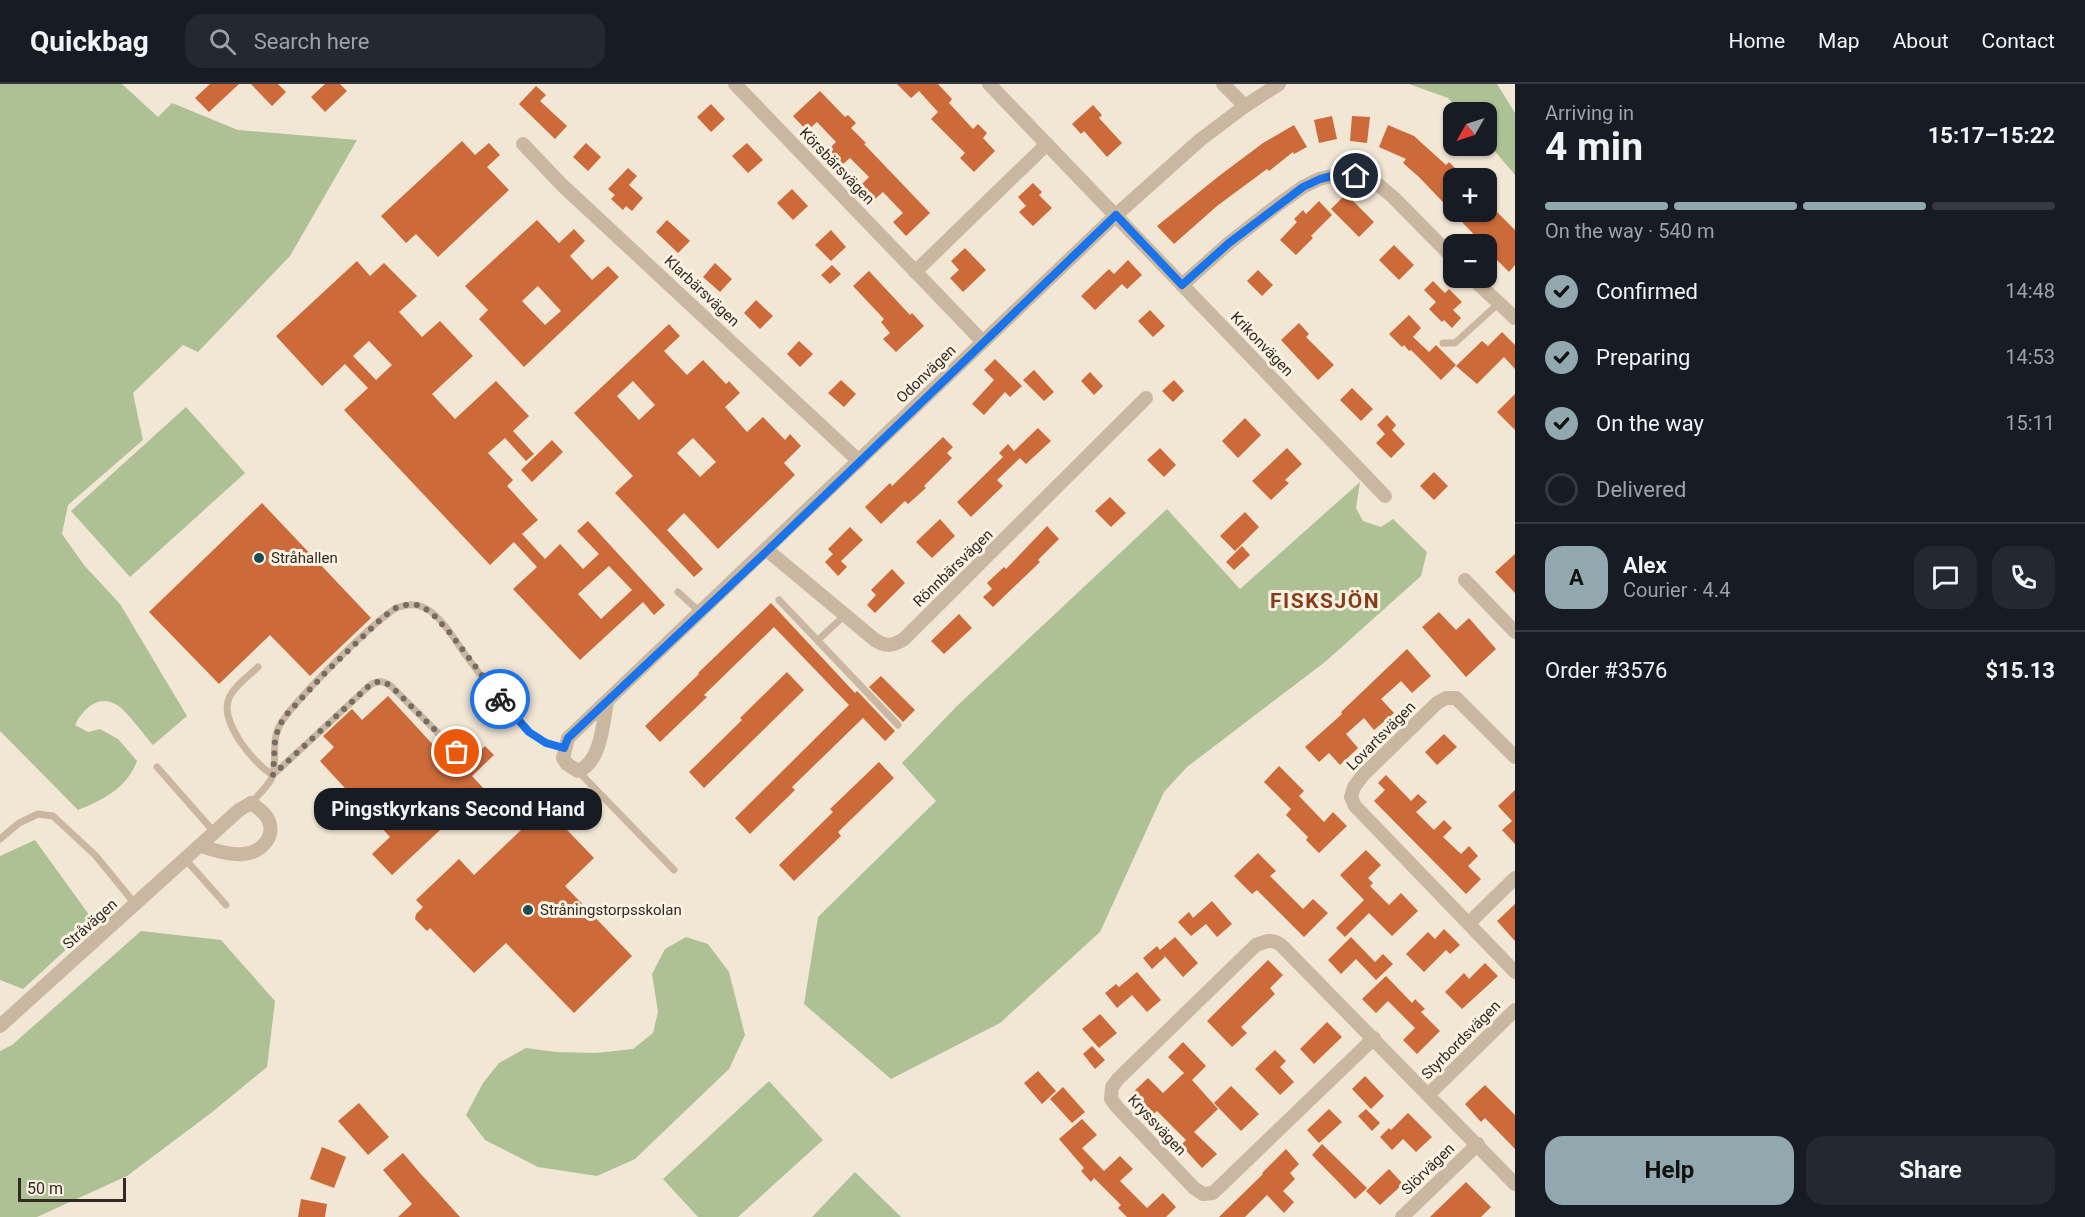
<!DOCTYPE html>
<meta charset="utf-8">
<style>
body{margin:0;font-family:Roboto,sans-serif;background:#242831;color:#f1f3f6;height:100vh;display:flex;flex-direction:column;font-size:22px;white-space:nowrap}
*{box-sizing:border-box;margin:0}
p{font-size:20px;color:#9ea1a6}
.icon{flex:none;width:33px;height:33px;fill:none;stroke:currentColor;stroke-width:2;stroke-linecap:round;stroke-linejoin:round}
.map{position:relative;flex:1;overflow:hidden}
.details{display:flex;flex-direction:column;background:#171b24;width:570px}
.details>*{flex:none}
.needle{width:39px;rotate:231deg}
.buttons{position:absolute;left:1443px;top:18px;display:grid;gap:12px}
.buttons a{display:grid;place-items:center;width:54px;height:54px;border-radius:12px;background:#171b24;box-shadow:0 2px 4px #0004;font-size:30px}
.scale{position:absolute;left:18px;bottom:15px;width:108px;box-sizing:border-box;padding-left:6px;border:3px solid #342a24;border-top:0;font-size:16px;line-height:21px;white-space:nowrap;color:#342a24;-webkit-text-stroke:4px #f9f1e1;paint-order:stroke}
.pin{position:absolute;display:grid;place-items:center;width:51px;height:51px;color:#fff;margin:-26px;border:3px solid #fff;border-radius:50%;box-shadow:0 2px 6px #0007}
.courier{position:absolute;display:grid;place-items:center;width:60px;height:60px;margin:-30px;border:4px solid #1a73e8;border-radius:50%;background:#fff;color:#222;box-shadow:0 2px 8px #0007}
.bubble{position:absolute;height:42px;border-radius:18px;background:#171b24;box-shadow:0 2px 4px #0004;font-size:20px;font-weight:700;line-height:42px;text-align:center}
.overview em{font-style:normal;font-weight:700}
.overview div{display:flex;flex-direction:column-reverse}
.overview{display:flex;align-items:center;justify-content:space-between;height:102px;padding:0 30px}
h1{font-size:39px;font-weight:700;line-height:45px}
.bar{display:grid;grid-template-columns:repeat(4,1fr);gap:9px 6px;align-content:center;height:72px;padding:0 30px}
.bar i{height:8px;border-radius:4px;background:#363941}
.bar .selected{background:#90a8ae}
.bar p{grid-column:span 4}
.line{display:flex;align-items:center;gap:15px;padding:0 30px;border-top:2px solid #363941}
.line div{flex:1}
.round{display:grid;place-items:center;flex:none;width:63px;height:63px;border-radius:18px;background:#242831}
ol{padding:0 30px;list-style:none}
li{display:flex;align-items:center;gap:18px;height:66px}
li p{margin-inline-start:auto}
li .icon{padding:6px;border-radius:50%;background:#90a8ae;color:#111;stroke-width:4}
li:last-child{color:#9ea1a6}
li i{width:33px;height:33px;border:3px solid #363941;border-radius:50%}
.cta{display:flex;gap:12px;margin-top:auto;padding:12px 30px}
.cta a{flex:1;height:69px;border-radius:18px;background:#90a8ae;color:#111;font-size:24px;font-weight:700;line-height:69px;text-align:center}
.cta a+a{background:#242831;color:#f1f3f6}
header{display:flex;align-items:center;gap:36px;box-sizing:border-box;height:84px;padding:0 30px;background:#171b24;border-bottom:2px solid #363941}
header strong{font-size:28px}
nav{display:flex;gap:33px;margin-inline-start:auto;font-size:21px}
.search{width:420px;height:54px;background:#242831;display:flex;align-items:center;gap:15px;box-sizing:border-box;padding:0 21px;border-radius:18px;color:#9ea1a6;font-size:22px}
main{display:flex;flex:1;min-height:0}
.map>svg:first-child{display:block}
</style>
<header>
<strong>Quickbag</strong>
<div class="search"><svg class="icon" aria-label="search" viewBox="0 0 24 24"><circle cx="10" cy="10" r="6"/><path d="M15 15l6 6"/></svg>Search here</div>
<nav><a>Home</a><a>Map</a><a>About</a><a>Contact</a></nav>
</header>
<main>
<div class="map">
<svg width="1515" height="1133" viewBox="0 0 1515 1133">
<rect width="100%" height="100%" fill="#f2e7d5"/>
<!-- green -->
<g fill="#aec195">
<path d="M0,0H122L158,33L172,19L238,46L357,56L290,172L198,268L183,261L133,309L143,356L68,421L62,450L84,481L120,520L187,632L153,661C144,651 127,627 117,621C99,609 82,626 75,641L88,648L100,645L118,655L137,677C127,704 103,716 78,726L0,647Z"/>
<polygon points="1409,0 1497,0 1515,29 1515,91 1487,58 1486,28 1461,28 1448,14"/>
<polygon points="186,323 245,389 130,493 71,427"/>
<polygon points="1360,398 1356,424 1363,437 1381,443 1393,435 1427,468 1421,492 1325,578 1187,683 1164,708 1100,848 1000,939 891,995 804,920 818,833 936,717 902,679 959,620 1167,425 1240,505"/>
<polygon points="35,756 95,839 23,905 0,896 0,772"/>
<polygon points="141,847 221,856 275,917 267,983 211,1029 127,1092 37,1133 0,1133 0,967 12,961"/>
<polygon points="686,853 708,860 729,888 745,951 729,985 635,1075 597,1092 538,1083 485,1056 466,1031 483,999 499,979 526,964 556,968 596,969 633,965 653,949 658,928 652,890 665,865"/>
<polygon points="769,997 823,1056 738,1133 698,1133 663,1095"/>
<polygon points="855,1088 901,1133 812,1133"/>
</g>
<!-- building -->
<g fill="#cc6a39" fill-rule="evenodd">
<polygon points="210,0 239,0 209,28 195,14"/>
<polygon points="251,0 278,0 286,8 272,22"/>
<polygon points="325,0 340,0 347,7 325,28 311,13"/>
<polygon points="897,0 938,0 952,15 949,19 973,45 978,40 987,49 983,54 995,67 974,88 960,74 965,69 931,35 938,28 919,7 911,14"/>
<polygon points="536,2 546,11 540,17 567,42 555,55 519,20"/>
<polygon points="820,7 845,33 848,31 856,39 851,44 866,59 864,60 930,129 906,152 893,138 903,129 883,108 875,115 861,101 869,93 850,74 842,81 828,66 836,58 817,38 807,47 793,32"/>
<polygon points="711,20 725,35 711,48 697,33"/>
<polygon points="1093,21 1102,31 1099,34 1122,59 1107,73 1084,47 1081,50 1072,40"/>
<polygon points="1332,32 1337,55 1319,59 1314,36"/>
<polygon points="1352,32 1370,33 1367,59 1350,57"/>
<polygon points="1294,41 1307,63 1294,70 1293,68 1269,87 1267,85 1217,122 1174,160 1157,142 1219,92 1263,59"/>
<polygon points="1388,41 1414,52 1446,81 1449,78 1463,92 1460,94 1454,94 1454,128 1497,128 1515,146 1515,181 1509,188 1486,165 1486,160 1483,160 1419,93 1403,79 1406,75 1379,63"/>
<polygon points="462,57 475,71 489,59 500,71 487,83 509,106 438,173 416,150 406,159 381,132"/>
<polygon points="586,59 601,73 588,87 573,73"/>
<polygon points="747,59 763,76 748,89 732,72"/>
<polygon points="628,84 637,92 629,101 643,114 632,127 626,122 623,126 611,115 615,111 608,105"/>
<polygon points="1033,99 1042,108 1039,111 1052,124 1033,142 1019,128 1026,122 1018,113"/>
<polygon points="792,105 808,122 793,136 777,119"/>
<polygon points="1346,110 1374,138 1359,153 1331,125"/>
<polygon points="1319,117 1332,131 1311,152 1313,154 1296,171 1280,156 1297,138 1294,135 1303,126 1306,130"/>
<path d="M537,136L559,159L574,145L585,157L570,172L592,196L608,182L619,193L524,283L479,235L488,226L465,202ZM538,202L561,227L545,241L522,217Z"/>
<polygon points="667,136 690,157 678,169 656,148"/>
<polygon points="831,146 846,163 831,177 815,161"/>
<polygon points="1394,161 1414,181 1399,196 1379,176"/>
<polygon points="965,164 986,186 963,208 950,194 959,186 951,177"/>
<polygon points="1128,176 1142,191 1127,205 1122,200 1095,226 1081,212 1109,185 1114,190"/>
<path d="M357,177L370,192L384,179L417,212L399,228L422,253L440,237L473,272L432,310L455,335L496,297L529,332L513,347L534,370L526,377L505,354L488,369L513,396L507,402L538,436L522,450L545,475L560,460L583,485L599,470L577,447L588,437L665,521L654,531L643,518L580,576L513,505L537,483L525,470L514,458L490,481L344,326L368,304L345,280L322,302L276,252ZM369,257L392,281L376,296L353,272ZM609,482L632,506L601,535L578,510Z"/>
<polygon points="715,179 732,195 720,208 703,193"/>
<polygon points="832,181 841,190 830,200 821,191"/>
<polygon points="1258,186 1273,201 1262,212 1247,197"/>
<polygon points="869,187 910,231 912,229 924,242 896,268 883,255 890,249 881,238 884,235 853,202"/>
<polygon points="1433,197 1445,209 1449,205 1462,218 1453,226 1461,234 1452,244 1444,236 1442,238 1429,225 1436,218 1424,206"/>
<polygon points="756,216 773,232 760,245 744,229"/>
<polygon points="1150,226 1165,242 1153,253 1138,237"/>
<polygon points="1409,231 1421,244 1413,253 1429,268 1436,261 1456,281 1441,296 1411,266 1409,267 1404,261 1402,263 1389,250"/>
<polygon points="1299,239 1309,250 1306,253 1334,281 1318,296 1281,256"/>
<path d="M669,240L680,252L664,267L687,291L703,276L726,300L729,297L740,309L725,323L747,348L763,333L785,356L790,350L801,362L784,379L795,391L718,465L684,429L667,446L703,485L694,493L615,409L633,392L574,329ZM633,297L655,321L639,336L617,312ZM693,354L716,378L700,393L677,369Z"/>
<polygon points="1502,248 1515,261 1515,285 1504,273 1477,300 1456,282 1482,257 1488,262"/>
<polygon points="799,257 813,270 800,283 787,270"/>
<polygon points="995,275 1022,302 1010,313 1005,308 984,331 972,320 994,296 984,286"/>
<polygon points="1034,286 1054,308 1044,317 1023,296"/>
<polygon points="1090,288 1103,302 1094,311 1081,297"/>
<polygon points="841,296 856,310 844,323 828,309"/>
<polygon points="1174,296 1184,307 1173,318 1162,307"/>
<polygon points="1352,304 1373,325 1361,337 1340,316"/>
<polygon points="1515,310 1515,346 1497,328"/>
<polygon points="1387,331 1396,341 1392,346 1405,360 1391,374 1376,359 1385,350 1377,341"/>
<polygon points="1245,334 1261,351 1238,374 1222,357"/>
<polygon points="1038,344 1051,357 1026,380 1020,374 997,396 1003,402 971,433 957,418 1003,373 999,369 1008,360 1014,367"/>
<polygon points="943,353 953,363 947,369 952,374 924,402 926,404 908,420 905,417 881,440 865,423 890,399 892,402"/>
<polygon points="552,356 563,368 532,398 521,386"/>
<polygon points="1160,364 1176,381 1164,393 1147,376"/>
<polygon points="1287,364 1302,380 1285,396 1289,399 1271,416 1252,397"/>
<polygon points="1434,388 1448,402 1434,416 1420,402"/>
<polygon points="1110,413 1126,429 1111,443 1095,427"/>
<polygon points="262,419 371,534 310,592 270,551 219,600 149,528"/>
<polygon points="1245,428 1259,443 1235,467 1220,452"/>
<polygon points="940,435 955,452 932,474 916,458"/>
<polygon points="1047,442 1059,455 1038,476 1040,478 993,523 983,513 992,505 987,499 1004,483 1006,485"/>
<polygon points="850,443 863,456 841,477 847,483 838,492 825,478 833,470 828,465"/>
<polygon points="1242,462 1250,471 1234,486 1226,478"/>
<polygon points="1515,470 1515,509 1495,488"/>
<polygon points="892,485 905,499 875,529 867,521 876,511 871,506"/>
<polygon points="771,519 855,609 857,607 861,611 895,647 885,657 863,634 792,703 795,706 750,750 735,734 849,621 774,543 704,611 707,613 660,658 645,642 699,590 698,589"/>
<polygon points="1439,528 1456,546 1469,534 1496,565 1466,593 1422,543"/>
<polygon points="959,530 972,544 944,570 931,557"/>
<polygon points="1407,565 1431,592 1412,609 1401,597 1381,615 1394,629 1374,646 1364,634 1346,650 1358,664 1340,681 1329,669 1319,678 1305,663 1342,630 1341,628"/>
<polygon points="787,588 804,606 704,704 689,688 742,636 740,634"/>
<polygon points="881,592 915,626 903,638 869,603"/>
<polygon points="388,612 449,678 454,673 463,683 485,662 494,671 472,692 484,705 392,791 372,770 390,753 320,677 334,663 323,652 352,625 362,636"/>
<polygon points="1444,650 1457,663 1437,681 1425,668"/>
<polygon points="879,678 894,694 838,748 841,752 794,797 779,781 833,728 830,725"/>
<polygon points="1279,682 1304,707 1299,712 1324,738 1333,728 1347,742 1319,769 1306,756 1308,753 1286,731 1291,725 1264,698"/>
<polygon points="1386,691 1411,717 1418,710 1427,718 1416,728 1434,746 1444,736 1452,744 1443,753 1461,770 1469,762 1478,772 1468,782 1481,795 1466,810 1374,717 1385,706 1378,699"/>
<polygon points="1515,706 1515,760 1502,746 1512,737 1498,722"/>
<polygon points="545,723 594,774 565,802 632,872 574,929 506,859 474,889 430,844 427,847 415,835 416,830 423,823 416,816 459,775 474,791"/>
<polygon points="1366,766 1381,781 1368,794 1373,799 1370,802 1389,821 1401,809 1418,827 1392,852 1369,829 1345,853 1336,844 1364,816 1340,791"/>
<polygon points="1258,769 1276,787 1270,792 1303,825 1313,815 1328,829 1304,853 1257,806 1252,810 1234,792"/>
<polygon points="1212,817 1232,840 1217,853 1206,840 1191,852 1178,838 1189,828 1193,834"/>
<polygon points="1515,820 1515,857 1497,837"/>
<polygon points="1444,845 1460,861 1450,870 1446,866 1424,888 1406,870 1428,848 1435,855"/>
<polygon points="1175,853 1198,879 1183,893 1162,869 1165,873 1152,885 1143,874 1157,862 1160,866"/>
<polygon points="1351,853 1375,878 1383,870 1393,880 1376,896 1356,875 1341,890 1328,876"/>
<polygon points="1268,876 1283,891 1270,904 1275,910 1241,943 1247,949 1232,963 1207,937"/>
<polygon points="1485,879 1498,892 1462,925 1445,908 1464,889 1469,895"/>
<polygon points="1137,888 1161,916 1147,928 1132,911 1117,924 1105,909 1116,900 1119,903"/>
<polygon points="1386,892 1412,919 1415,915 1425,925 1421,928 1440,947 1417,970 1403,956 1415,944 1388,917 1376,929 1362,915"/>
<polygon points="1100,930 1117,949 1099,964 1082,945"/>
<polygon points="1327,938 1342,953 1314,980 1300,965"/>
<polygon points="1183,958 1206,982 1192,996 1218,1025 1194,1048 1217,1070 1202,1084 1181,1061 1186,1056 1157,1027 1149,1034 1129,1012 1148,994 1163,1009 1184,989 1168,973"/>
<polygon points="1092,962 1105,976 1095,985 1083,970"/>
<polygon points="1275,966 1286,977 1280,983 1294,998 1280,1011 1255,985"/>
<polygon points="1038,987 1056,1007 1042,1020 1024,999"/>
<polygon points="1365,992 1384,1012 1371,1025 1352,1005"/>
<polygon points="1485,1001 1515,1031 1515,1065 1485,1034 1481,1038 1465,1020"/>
<polygon points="1231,1002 1259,1030 1241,1047 1214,1019"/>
<polygon points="1063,1003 1085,1028 1072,1039 1050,1015"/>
<polygon points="359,1019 389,1053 368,1071 338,1037"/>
<polygon points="1329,1025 1342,1038 1319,1059 1307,1046"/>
<polygon points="1366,1025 1380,1039 1372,1047 1358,1032"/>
<polygon points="1408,1029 1432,1053 1416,1068 1403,1055 1392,1066 1380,1053 1389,1044 1391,1046"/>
<polygon points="1082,1035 1097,1051 1082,1064 1104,1087 1120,1072 1133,1085 1120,1097 1147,1124 1163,1109 1176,1123 1166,1133 1127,1133 1118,1124 1121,1121 1094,1094 1091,1098 1081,1087 1084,1084 1059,1055"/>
<polygon points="1322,1060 1367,1104 1355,1115 1312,1071"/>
<polygon points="322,1063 346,1073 334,1104 310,1095"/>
<polygon points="1286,1065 1299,1080 1290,1089 1295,1095 1283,1107 1294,1118 1284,1129 1267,1111 1245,1133 1219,1133 1263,1090 1262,1089"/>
<polygon points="403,1069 419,1088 460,1133 398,1133 412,1120 383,1086"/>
<polygon points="1389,1085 1403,1100 1380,1121 1366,1107"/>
<polygon points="1466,1098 1491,1123 1481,1133 1430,1133"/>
<polygon points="301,1115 327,1120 325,1133 298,1133"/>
</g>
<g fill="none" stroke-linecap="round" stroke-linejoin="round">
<!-- service -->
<g stroke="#cab7a1" stroke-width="7">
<polyline points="1443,259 1455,259 1499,219"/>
<polyline points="678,508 701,529"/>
<polyline points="779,516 898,641"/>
<polyline points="818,556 845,531"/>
<path d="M258,583C249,592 234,602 229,614C219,638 254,680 273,691L370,601C379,596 383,597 391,602L457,668"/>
<polyline points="157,683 215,749"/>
<polyline points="578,687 674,786"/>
<path d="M251,719C258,711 271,700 273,690C277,674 271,656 280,641C290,621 381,529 399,523C410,519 420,520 430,527C445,538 456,558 467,573C486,598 505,625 528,647C539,657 551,661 564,664"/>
<polyline points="0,755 19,739 38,730 53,732 95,771 136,821"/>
<polyline points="186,776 226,821"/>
</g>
<!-- minor -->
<g stroke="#cab7a1" stroke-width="14">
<polyline points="735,0 983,258"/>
<polyline points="989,0 1385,412"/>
<polyline points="1223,0 1245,22"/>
<polyline points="523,60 562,101 859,377"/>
<polyline points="915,188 1047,60"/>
<polyline points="1472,194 1515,234"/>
<polyline points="1182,201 1229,159 1279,120 1303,103 1319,95 1336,91 1356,92 1375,98 1394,114 1454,175"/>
<path d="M767,466L875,556C886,563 893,562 904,555L1146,314"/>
<polyline points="1465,496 1515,548"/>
<path d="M607,618C603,639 601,679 578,687L567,680L563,674L568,654L1116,131L1200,56L1245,22L1279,0"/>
<polyline points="1515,673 1456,614 1446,614 1437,619 1363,691 1354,703 1351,713 1355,722 1515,888"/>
<polyline points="1469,839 1515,794"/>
<path d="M0,942L239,726L251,719C256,723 265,728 268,735C277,753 260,769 243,770C228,771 215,767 202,762"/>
<path d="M1374,954L1213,1109L1203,1110L1194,1104L1117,1023L1111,1015L1112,1003L1118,995L1256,861C1266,857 1273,854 1282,862L1515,1100"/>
<polyline points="1429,1010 1515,926"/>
<polyline points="1402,1133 1478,1060"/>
</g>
</g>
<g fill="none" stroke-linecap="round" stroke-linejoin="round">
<!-- done -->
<path stroke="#766c62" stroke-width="6" stroke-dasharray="0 10.8" d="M457,668L391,602C383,597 379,596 370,601L273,691L275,656L279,642L287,630L326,588L378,538L393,525L405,521H418L431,528L450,549L500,615"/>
<!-- route -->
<polyline stroke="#1a73e8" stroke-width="8" points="500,615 529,648 546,659 564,664 568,654 768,466 1116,131 1182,201 1229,159 1303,103 1320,95 1336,91 1356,92"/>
</g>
<!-- markers -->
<g fill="#194d56" stroke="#f9f1e1" stroke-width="2">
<circle cx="259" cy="474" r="6"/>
<circle cx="528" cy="826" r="6"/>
</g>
<g text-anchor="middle" stroke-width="6" stroke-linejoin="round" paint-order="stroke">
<!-- street labels -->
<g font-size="15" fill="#342a24" stroke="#f9f1e1">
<text transform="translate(837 82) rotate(46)" y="5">Körsbärsvägen</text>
<text transform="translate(702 207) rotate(43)" y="5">Klarbärsvägen</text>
<text transform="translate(1262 260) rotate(46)" y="5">Krikonvägen</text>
<text transform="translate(926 290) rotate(-44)" y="5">Odonvägen</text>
<text transform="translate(953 484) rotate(-44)" y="5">Rönnbärsvägen</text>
<text transform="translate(1381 652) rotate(-45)" y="5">Lovartsvägen</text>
<text transform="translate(90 840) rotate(-42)" y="5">Stråvägen</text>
<text transform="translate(1461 956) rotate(-45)" y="5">Styrbordsvägen</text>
<text transform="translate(1157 1041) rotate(47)" y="5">Kryssvägen</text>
<text transform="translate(1428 1085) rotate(-44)" y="5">Slörvägen</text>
</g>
<!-- poi labels -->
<g font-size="15" fill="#342a24" stroke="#f9f1e1" text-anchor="start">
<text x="271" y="479">Stråhallen</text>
<text x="540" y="831">Stråningstorpsskolan</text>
</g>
<!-- district labels -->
<g font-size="21" font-weight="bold" letter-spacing="1.5" fill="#863e1a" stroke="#f9f1e1">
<text x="1325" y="524">FISKSJÖN</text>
</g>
</g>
</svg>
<div class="buttons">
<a><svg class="needle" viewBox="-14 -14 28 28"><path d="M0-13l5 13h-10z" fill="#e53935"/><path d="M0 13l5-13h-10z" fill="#9ea1a6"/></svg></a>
<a>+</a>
<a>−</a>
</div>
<div class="scale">50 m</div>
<div class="pin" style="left:457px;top:668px;background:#ea580c"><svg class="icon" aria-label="bag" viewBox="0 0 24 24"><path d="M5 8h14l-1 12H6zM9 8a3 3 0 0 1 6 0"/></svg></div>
<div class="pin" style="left:1356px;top:92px;background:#1f2937"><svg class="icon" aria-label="home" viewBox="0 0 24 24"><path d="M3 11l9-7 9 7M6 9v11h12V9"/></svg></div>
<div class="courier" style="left:500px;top:615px"><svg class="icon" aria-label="bike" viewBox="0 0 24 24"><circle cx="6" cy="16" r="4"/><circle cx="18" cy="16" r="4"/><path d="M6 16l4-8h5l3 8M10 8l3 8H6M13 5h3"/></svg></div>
<div class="bubble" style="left:314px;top:704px;width:288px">Pingstkyrkans Second Hand</div>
</div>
<section class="details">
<div class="overview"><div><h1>4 min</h1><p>Arriving in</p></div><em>15:17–15:22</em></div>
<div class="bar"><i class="selected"></i><i class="selected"></i><i class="selected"></i><i></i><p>On the way · 540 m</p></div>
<ol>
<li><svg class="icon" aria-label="check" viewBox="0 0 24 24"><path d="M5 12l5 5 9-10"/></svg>Confirmed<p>14:48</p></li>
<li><svg class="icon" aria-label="check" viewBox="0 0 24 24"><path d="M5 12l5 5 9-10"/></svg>Preparing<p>14:53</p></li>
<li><svg class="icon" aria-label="check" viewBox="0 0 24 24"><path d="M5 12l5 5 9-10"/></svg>On the way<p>15:11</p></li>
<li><i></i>Delivered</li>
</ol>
<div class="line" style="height:108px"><b class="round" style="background:#90a8ae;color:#111">A</b><div><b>Alex</b><p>Courier · 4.4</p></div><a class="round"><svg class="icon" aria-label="chat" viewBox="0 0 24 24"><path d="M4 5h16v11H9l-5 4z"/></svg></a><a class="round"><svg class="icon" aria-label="phone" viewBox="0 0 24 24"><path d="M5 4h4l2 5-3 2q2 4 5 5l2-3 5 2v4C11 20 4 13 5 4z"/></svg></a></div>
<div class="line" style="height:78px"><div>Order #3576</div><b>$15.13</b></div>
<div class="cta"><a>Help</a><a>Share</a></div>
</section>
</main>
